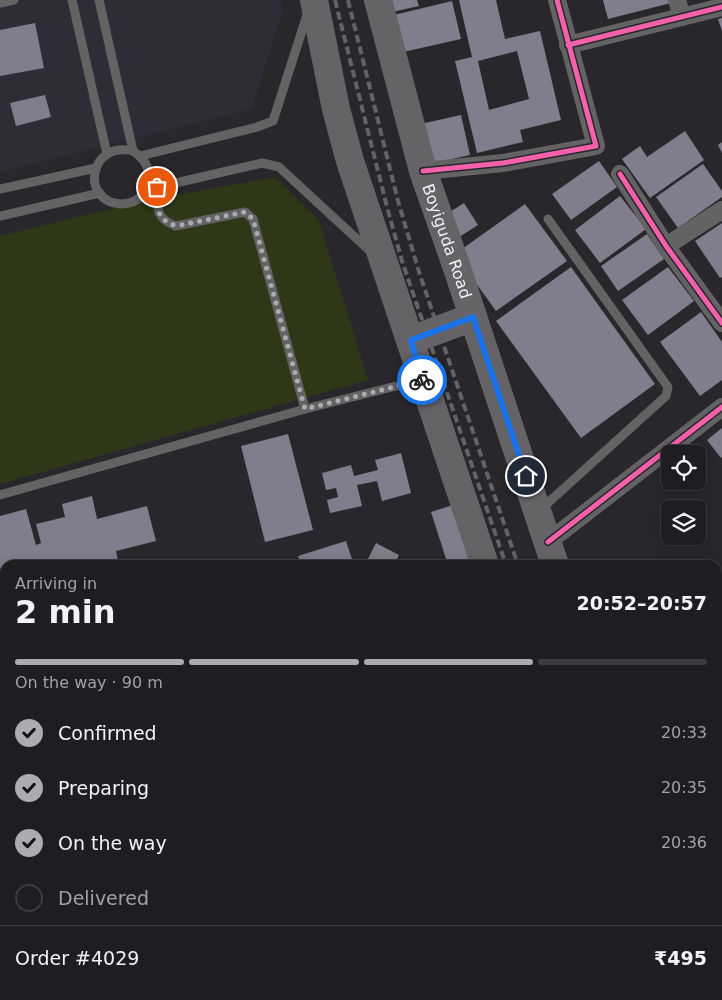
<!DOCTYPE html>
<meta charset="utf-8">
<style>
body{margin:0;font-family:"DejaVu Sans",sans-serif;background:#2c2a2e;color:#f1f3f6;height:100vh;display:flex;flex-direction:column;font-size:19px;white-space:nowrap}
*{box-sizing:border-box;margin:0}
p{font-size:16px;color:#a1a2a5}
.icon{flex:none;width:28px;height:28px;fill:none;stroke:currentColor;stroke-width:2;stroke-linecap:round;stroke-linejoin:round}
.map{position:relative;flex:1;overflow:hidden}
.panel{position:absolute;left:0px;top:560px;width:722px;height:440px;display:flex;flex-direction:column;background:#1f1d21;border-radius:15px 15px 0 0;box-shadow:0 2px 12px #0003,0 0 0 1px #3c3b3f}
.panel>*{flex:none}
.controls{position:absolute;left:661px;top:445px;display:grid;gap:10px}
.controls a{display:grid;place-items:center;width:45px;height:45px;border-radius:8px;background:#1f1d21;box-shadow:0 2px 12px #0003,0 0 0 1px #3c3b3f;font-size:25px}
.pin{position:absolute;display:grid;place-items:center;width:42px;height:42px;color:#fff;margin:-21px;border:2px solid #fff;border-radius:50%;box-shadow:0 1px 5px #0007}
.courier{position:absolute;display:grid;place-items:center;width:50px;height:50px;margin:-25px;border:4px solid #1a73e8;border-radius:50%;background:#fff;color:#222;box-shadow:0 1px 6px #0007}
.summary em{font-style:normal;font-weight:800}
.summary div{display:flex;flex-direction:column-reverse}
.summary{display:flex;align-items:center;justify-content:space-between;height:85px;padding:0 15px}
h1{font-size:32px;font-weight:800;line-height:38px}
.bar{display:grid;grid-template-columns:repeat(4,1fr);gap:8px 5px;align-content:center;height:60px;padding:0 15px}
.bar i{height:6px;border-radius:4px;background:#3c3b3f}
.bar .selected{background:#acabb0}
.bar p{grid-column:span 4}
.line{display:flex;align-items:center;gap:12px;padding:0 15px;border-top:1px solid #3c3b3f}
.line div{flex:1}
ol{padding:0 15px;list-style:none}
li{display:flex;align-items:center;gap:15px;height:55px}
li p{margin-inline-start:auto}
li .icon{padding:5px;border-radius:50%;background:#acabb0;color:#111;stroke-width:4}
li:last-child{color:#a1a2a5}
li i{width:28px;height:28px;border:2px solid #3c3b3f;border-radius:50%}
.map>svg:first-child{display:block}
</style>
<div class="map">
<svg width="722" height="1000" viewBox="0 0 722 1000">
<rect width="100%" height="100%" fill="#29272c"/>
<!-- built -->
<polygon fill="#2f2c38" points="0,0 280,0 283,9 252,109 0,172"/>
<!-- green -->
<polygon fill="#2e3717" points="275,177 319,221 368,380 0,484 0,236 142,201"/>
<!-- building -->
<g fill="#817d8c" fill-rule="evenodd">
<polygon points="380,0 417,0 419,6 383,14"/>
<path d="M459,0H496L505,39L540,31L561,120L520,130L523,142L477,153L455,61L472,57ZM517,51L529,99L489,110L478,61Z"/>
<polygon points="603,0 671,0 671,3 608,19"/>
<polygon points="452,1 461,39 403,52 394,15"/>
<polygon points="722,18 722,31 718,19"/>
<polygon points="35,23 44,68 0,76 0,30"/>
<polygon points="45,95 51,117 16,126 10,103"/>
<polygon points="461,115 470,155 425,165 416,125"/>
<polygon points="685,131 704,160 650,198 622,159 640,146 647,157"/>
<polygon points="722,142 722,153 718,145"/>
<polygon points="599,161 617,187 571,220 552,194"/>
<polygon points="703,164 722,191 722,197 678,228 656,197"/>
<polygon points="620,196 646,229 600,263 575,230"/>
<polygon points="464,203 478,225 456,239 442,217"/>
<polygon points="525,204 567,261 496,311 455,254"/>
<polygon points="722,223 722,277 720,278 695,241"/>
<polygon points="647,234 664,259 618,291 601,266"/>
<polygon points="571,267 655,384 581,438 496,321"/>
<polygon points="668,267 694,301 648,335 622,300"/>
<polygon points="701,312 722,342 722,380 700,396 660,342"/>
<polygon points="722,428 722,457 721,458 707,440"/>
<polygon points="288,434 313,530 265,542 241,446"/>
<polygon points="401,453 411,493 382,501 377,481 357,485 362,506 330,513 327,500 338,497 336,488 326,490 322,473 351,465 354,476 378,470 375,460"/>
<polygon points="92,496 97,519 147,506 156,541 116,551 119,565 5,565 5,617 3,618 0,610 0,516 26,509 36,545 41,543 36,524 65,517 62,504"/>
<polygon points="459,503 478,565 448,565 431,512"/>
<polygon points="346,541 352,559 332,565 301,565 298,556"/>
<polygon points="376,543 399,555 397,559 408,565 365,565"/>
<polygon points="0,821 4,834 0,835"/>
<polygon points="718,850 722,850 722,885 718,886"/>
<rect x="718" y="891" width="4" height="38"/>
<polygon points="0,975 5,976 5,995 25,995 23,1000 0,1000"/>
<polygon points="718,988 721,1000 699,1000 698,995 718,995"/>
<polygon points="27,995 55,995 67,1000 25,1000"/>
<polygon points="112,995 143,995 144,1000 92,1000"/>
<polygon points="175,995 244,995 245,1000 176,1000"/>
</g>
<g fill="none" stroke-linecap="round" stroke-linejoin="round">
<!-- lane -->
<g stroke="#646364" stroke-width="9">
<polyline points="72,0 107,154"/>
<path d="M99,0L133,151C149,161 156,181 141,196C136,202 128,204 120,204C80,201 89,140 133,151"/>
<polyline points="0,3 14,0"/>
<polyline points="140,156 257,127 273,121 308,12"/>
<path d="M157,187C158,207 154,218 176,226L245,212L253,219L305,409"/>
<polyline points="154,188 262,163 279,167 371,252"/>
<polyline points="0,189 96,168"/>
<polyline points="0,216 100,193"/>
<polyline points="0,495 305,409 420,380"/>
<polyline points="540,510 666,396 668,387 548,219"/>
<polyline points="0,893 5,892"/>
</g>
<!-- street -->
<g stroke="#646364" stroke-width="18">
<polyline points="677,0 682,17"/>
<polyline points="568,45 722,7"/>
<polyline points="423,171 503,163 596,146 557,0"/>
<polyline points="620,174 666,246 722,323"/>
<polyline points="666,246 722,210"/>
<polyline points="548,542 722,407"/>
<polyline points="162,995 163,1000"/>
</g>
<!-- primary -->
<g stroke="#666367" stroke-width="28">
<polyline points="314,0 336,109 350,161 485,565"/>
<path id="s1" d="M378,0L423,171L457,268L555,565"/>
<polyline points="411,340 473,317"/>
<polyline points="626,995 628,1000"/>
<polyline points="682,995 683,1000"/>
</g>
<!-- rail -->
<g stroke="#646266" stroke-width="4" stroke-dasharray="8 4" stroke-linecap="butt">
<polyline points="335,0 387,207 402,261 506,565"/>
<polyline points="348,0 398,201 419,272 518,565"/>
<polyline points="642,995 643,1000"/>
<polyline points="654,995 656,1000"/>
</g>
<defs>
<g id="cycleway">
<polyline points="568,45 722,7"/>
<polyline points="423,171 503,163 596,146 557,0"/>
<polyline points="620,174 666,246 722,323"/>
<polyline points="548,542 722,407"/>
</g>
</defs>
<!-- cycleway casing -->
<use href="#cycleway" stroke="#28262d" stroke-width="8"/>
<!-- cycleway -->
<use href="#cycleway" stroke="#f560ab" stroke-width="5"/>
</g>
<g fill="none" stroke-linecap="round" stroke-linejoin="round">
<!-- done -->
<path stroke="#acabb0" stroke-width="5" stroke-dasharray="0 9" d="M157,187C158,207 154,218 176,226L245,212L253,219L305,409L422,380"/>
<!-- route -->
<polyline stroke="#1a73e8" stroke-width="6" points="422,380 411,340 473,317 526,476"/>
</g>
<g text-anchor="middle" stroke-width="5" stroke-linejoin="round" paint-order="stroke">
<!-- street labels -->
<g font-size="16" fill="#f3f2f7" stroke="#28262d">
<text dy="6" stroke="none"><textPath href="#s1" startOffset="251">Boyiguda Road</textPath></text>
</g>
</g>
</svg>
<div class="controls">
<a><svg class="icon" aria-label="locate" viewBox="0 0 24 24"><circle cx="12" cy="12" r="6"/><path d="M12 2v4M12 18v4M2 12h4M18 12h4"/></svg></a>
<a><svg class="icon" aria-label="layers" viewBox="0 0 24 24"><path d="M12 4l9 5-9 5-9-5zM3 14l9 5 9-5"/></svg></a>
</div>
<div class="pin" style="left:157px;top:187px;background:#ea580c"><svg class="icon" aria-label="bag" viewBox="0 0 24 24"><path d="M5 8h14l-1 12H6zM9 8a3 3 0 0 1 6 0"/></svg></div>
<div class="pin" style="left:526px;top:476px;background:#1f2937"><svg class="icon" aria-label="home" viewBox="0 0 24 24"><path d="M3 11l9-7 9 7M6 9v11h12V9"/></svg></div>
<div class="courier" style="left:422px;top:380px"><svg class="icon" aria-label="bike" viewBox="0 0 24 24"><circle cx="6" cy="16" r="4"/><circle cx="18" cy="16" r="4"/><path d="M6 16l4-8h5l3 8M10 8l3 8H6M13 5h3"/></svg></div>
<section class="panel">
<div class="summary"><div><h1>2 min</h1><p>Arriving in</p></div><em>20:52–20:57</em></div>
<div class="bar"><i class="selected"></i><i class="selected"></i><i class="selected"></i><i></i><p>On the way · 90 m</p></div>
<ol>
<li><svg class="icon" aria-label="check" viewBox="0 0 24 24"><path d="M5 12l5 5 9-10"/></svg>Confirmed<p>20:33</p></li>
<li><svg class="icon" aria-label="check" viewBox="0 0 24 24"><path d="M5 12l5 5 9-10"/></svg>Preparing<p>20:35</p></li>
<li><svg class="icon" aria-label="check" viewBox="0 0 24 24"><path d="M5 12l5 5 9-10"/></svg>On the way<p>20:36</p></li>
<li><i></i>Delivered</li>
</ol>
<div class="line" style="height:65px"><div>Order #4029</div><b>₹495</b></div>
</section>
</div>
